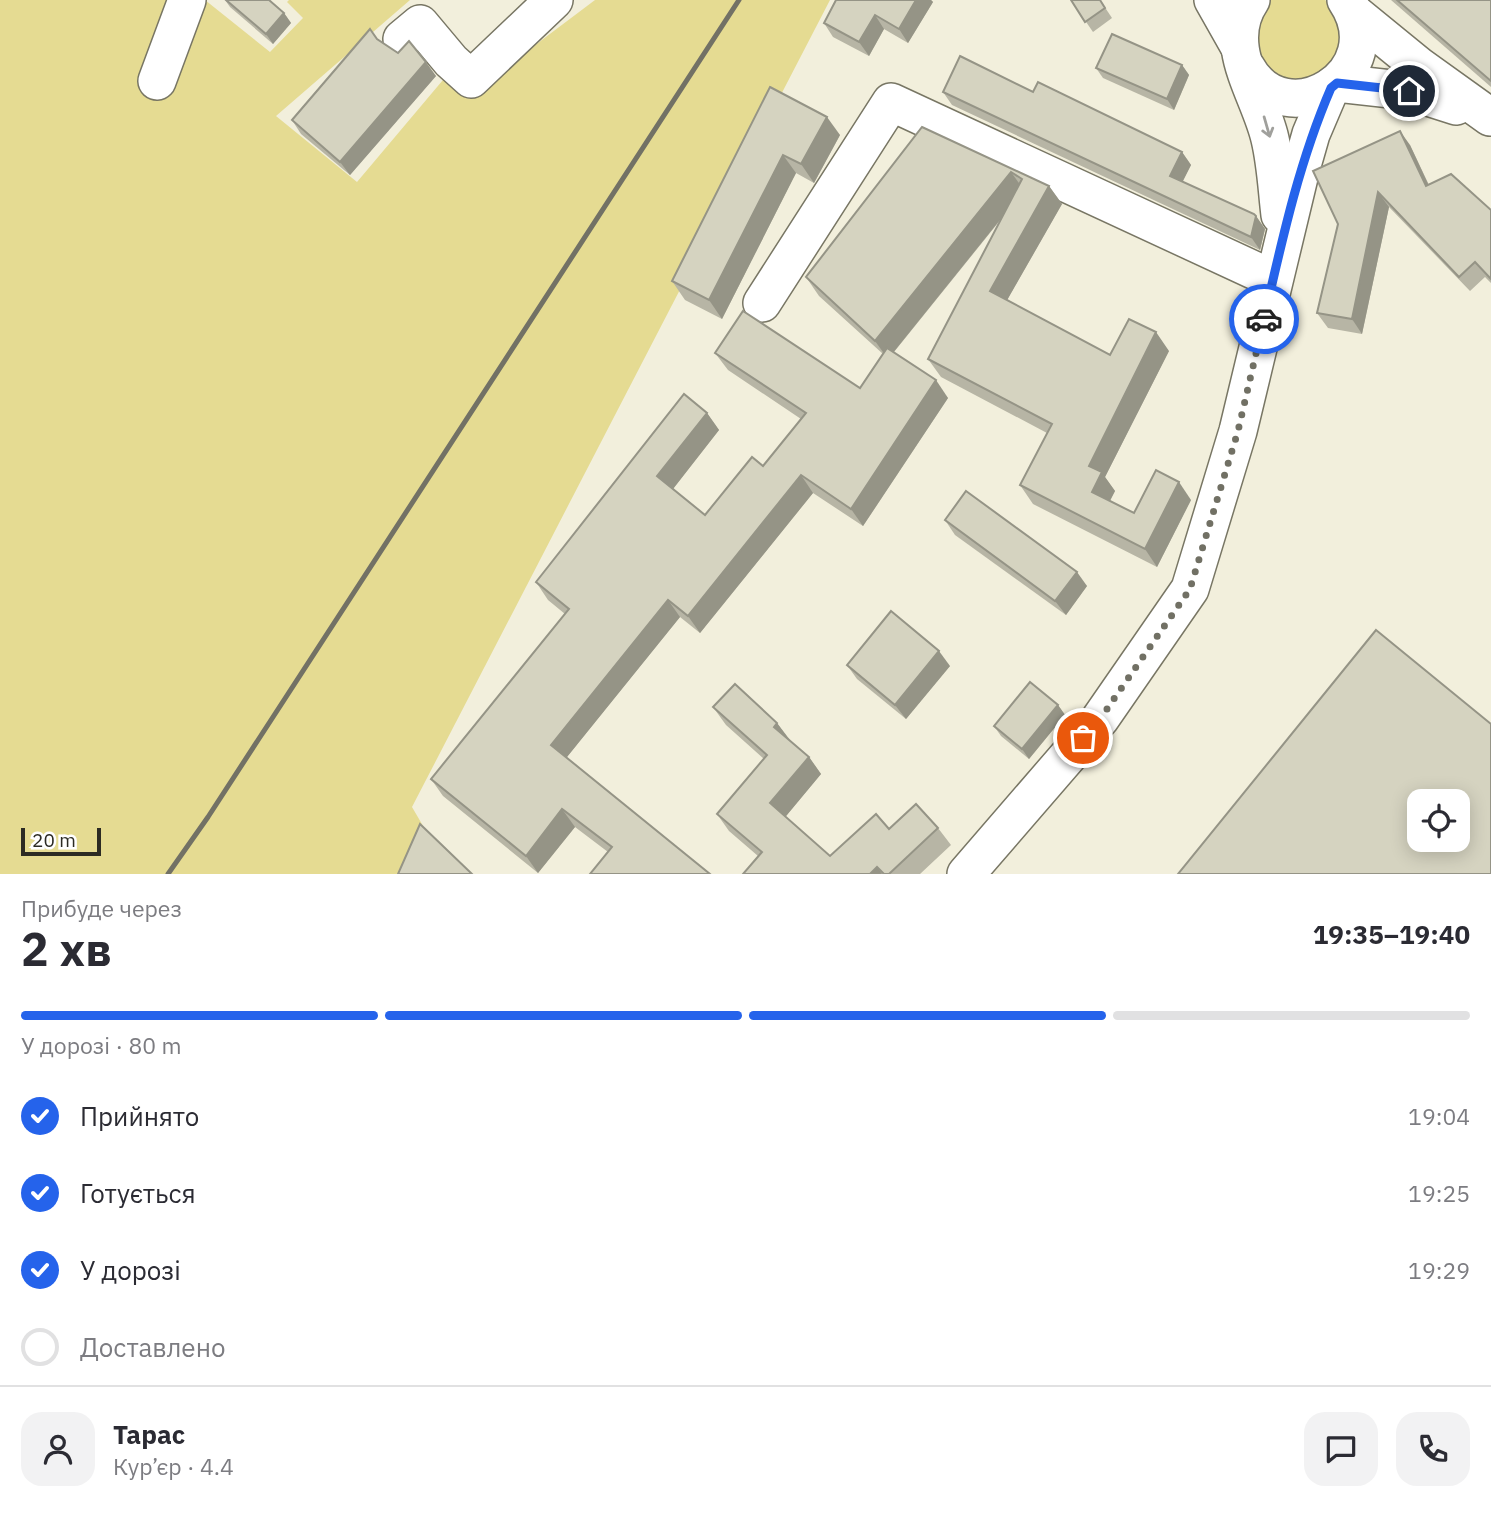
<!DOCTYPE html>
<html lang="uk">
<meta charset="utf-8">
<style>
body{margin:0;font-family:"IBM Plex Sans",sans-serif;background:#f2f2f3;color:#2b2b33;height:100vh;display:flex;flex-direction:column;font-size:26px;white-space:nowrap}
*{box-sizing:border-box;margin:0}
p{font-size:23px;color:#7c7c81}
.icon{flex:none;width:38px;height:38px;fill:none;stroke:currentColor;stroke-width:2;stroke-linecap:round;stroke-linejoin:round}
.map{position:relative;height:874px;overflow:hidden}
.drawer{display:flex;flex-direction:column;background:#fff;flex:1}
.drawer>*{flex:none}
.tools{position:absolute;left:1407px;top:789px;display:grid;gap:14px}
.tools a{display:grid;place-items:center;width:63px;height:63px;border-radius:14px;background:#fff;box-shadow:0 4px 18px #0003;font-size:35px}
.scale{position:absolute;left:21px;bottom:18px;width:80px;box-sizing:border-box;padding-left:7px;border:4px solid #2c2b23;border-top:0;font-size:19px;line-height:24px;white-space:nowrap;color:#2c2b23;-webkit-text-stroke:5px #fff;paint-order:stroke}
.pin{position:absolute;display:grid;place-items:center;width:60px;height:60px;color:#fff;margin:-30px;border:4px solid #fff;border-radius:50%;box-shadow:0 2px 7px #0007}
.courier{position:absolute;display:grid;place-items:center;width:70px;height:70px;margin:-35px;border:5px solid #2563eb;border-radius:50%;background:#fff;color:#222;box-shadow:0 2px 9px #0007}
.summary em{font-style:normal;font-weight:700}
.summary div{display:flex;flex-direction:column-reverse}
.summary{display:flex;align-items:center;justify-content:space-between;height:119px;padding:0 21px}
h1{font-size:46px;font-weight:700;line-height:52px}
.bar{display:grid;grid-template-columns:repeat(4,1fr);gap:10px 7px;align-content:center;height:84px;padding:0 21px}
.bar i{height:9px;border-radius:5px;background:#e1e1e2}
.bar .on{background:#2563eb}
.bar p{grid-column:span 4}
.line{display:flex;align-items:center;gap:18px;padding:0 21px;border-top:2px solid #e1e1e2}
.line div{flex:1}
.round{display:grid;place-items:center;flex:none;width:74px;height:74px;border-radius:21px;background:#f2f2f3}
ol{padding:0 21px;list-style:none}
li{display:flex;align-items:center;gap:21px;height:77px}
li p{margin-inline-start:auto}
li .icon{padding:7px;border-radius:50%;background:#2563eb;color:#fff;stroke-width:4}
li:last-child{color:#7c7c81}
li i{width:38px;height:38px;border:4px solid #e1e1e2;border-radius:50%}
.map>svg:first-child{display:block}
</style>
<div class="map">
<svg width="1491" height="874" viewBox="0 0 1491 874">
<rect width="100%" height="100%" fill="#f2efdc"/>
<!-- green -->
<g fill="#e5db92">
<polygon points="0,0 205,0 270,52 303,18 287,2 289,0 410,0 276,116 357,182 448,74 478,88 595,0 830,0 412,807 433,843 419,874 0,874"/>
<polygon points="1270,0 1325,0 1330,4 1344,37 1325,75 1285,82 1255,57 1257,15"/>
</g>
<g fill="none" stroke-linecap="round" stroke-linejoin="round">
<defs>
<g id="minor">
<polyline points="1213,0 1239,46"/>
<path d="M1251,0C1220,45 1260,94 1270,139C1276,164 1277,190 1280,215"/>
<polyline points="1354,13 1419,66 1490,117"/>
<polyline points="402,39 420,24 451,61 471,79 554,0"/>
<path d="M1246,67C1285,139 1395,73 1346,0"/>
<polyline points="157,81 187,0"/>
<polyline points="1337,83 1409,91 1456,106"/>
<polyline points="762,303 891,102 1273,279"/>
<polyline points="966,874 1100,719 1190,589 1238,431 1301,169 1311,134 1331,87"/>
</g>
</defs>
<!-- minor casing -->
<use href="#minor" stroke="#787664" stroke-width="40"/>
<!-- minor -->
<use href="#minor" stroke="#fff" stroke-width="37"/>
<!-- rail -->
<polyline stroke="#727165" stroke-width="5" points="168,874 208,817 739,0"/>
</g>
<!-- wall -->
<g fill="#b7b5a5">
<polygon points="225,0 269,0 284,13 291,23 273,44 230,7"/>
<polygon points="836,0 931,0 933,2 908,43 884,29 869,56 833,37 824,23"/>
<polygon points="1071,0 1100,0 1112,18 1093,32"/>
<polygon points="1391,0 1491,0 1491,87"/>
<polygon points="377,40 436,76 350,175 301,134 292,120"/>
<polygon points="1182,65 1189,75 1174,110 1103,78 1096,68"/>
<polygon points="770,87 840,135 814,183 796,173 722,319 685,300 672,281"/>
<polygon points="943,92 1033,92 1182,152 1191,165 1182,182 1256,216 1265,229 1260,250 952,105"/>
<polygon points="922,127 1049,186 1062,204 1007,300 1110,355 1169,351 1105,477 1115,491 1110,501 1134,513 1191,500 1157,567 1033,504 1020,485 1047,433 941,377 928,359 1002,218 894,352 948,398 863,526 813,493 700,633 680,617 566,758 710,874 608,852 575,827 538,873 443,796 431,779 565,614 548,600 536,582 707,413 719,430 673,489 705,515 763,466 801,419 728,370 715,353 860,388 883,354 819,296 806,277"/>
<polygon points="1410,145 1429,185 1491,210 1491,283 1485,277 1470,291 1389,207 1362,334 1328,328 1317,313 1338,224"/>
<polygon points="945,520 1087,586 1066,615 955,535"/>
<polygon points="847,665 950,666 906,719 857,679"/>
<polygon points="1058,705 1065,715 1029,759 1001,736 994,726"/>
<polygon points="713,707 777,723 789,740 809,757 821,774 785,817 830,856 889,829 938,828 951,845 920,874 743,874 758,856 729,831 717,814 764,759 726,725"/>
</g>
<!-- shaded-wall -->
<g fill="#959486">
<polygon points="916,0 931,0 933,2 908,43 899,29"/>
<polygon points="284,13 291,23 273,44 266,34"/>
<polygon points="875,15 884,29 869,56 859,42"/>
<polygon points="426,62 436,76 350,175 340,162"/>
<polygon points="1182,65 1189,75 1174,110 1167,99"/>
<polygon points="827,117 840,135 814,183 801,164"/>
<polygon points="1400,131 1410,145 1436,201 1426,186"/>
<polygon points="1182,152 1191,165 1179,189 1170,176"/>
<polygon points="783,155 796,173 722,319 709,300"/>
<polygon points="1011,172 1024,190 888,359 875,341"/>
<polygon points="1049,186 1062,204 1002,309 990,291"/>
<polygon points="1378,192 1389,207 1362,334 1352,319"/>
<polygon points="1256,216 1265,229 1260,250 1251,237"/>
<polygon points="1156,332 1169,351 1105,477 1115,491 1105,510 1092,492 1089,466"/>
<polygon points="936,380 948,398 863,526 851,509"/>
<polygon points="707,413 719,430 669,494 657,476"/>
<polygon points="801,475 813,493 700,633 688,616"/>
<polygon points="1179,482 1191,500 1157,567 1145,549"/>
<polygon points="1077,572 1087,586 1066,615 1055,601"/>
<polygon points="668,600 680,617 563,762 551,745"/>
<polygon points="939,651 950,666 906,719 895,705"/>
<polygon points="1058,705 1065,715 1029,759 1022,749"/>
<polygon points="777,723 790,740 774,727"/>
<polygon points="809,757 821,774 782,821 770,803"/>
<polygon points="562,809 575,827 538,873 526,856"/>
<polygon points="877,867 882,874 870,874"/>
</g>
<!-- building -->
<g fill="#d5d3c0" stroke="#959486" stroke-width="2" fill-rule="evenodd">
<polygon points="226,0 269,0 284,13 266,34"/>
<polygon points="836,0 916,0 899,29 875,15 859,42 824,23"/>
<polygon points="1071,0 1100,0 1105,8 1085,22"/>
<polygon points="1397,0 1491,0 1491,81"/>
<polygon points="370,29 377,39 398,53 409,41 426,62 340,162 292,120"/>
<polygon points="1112,34 1182,65 1167,99 1096,68"/>
<polygon points="960,56 1033,92 1038,82 1182,152 1170,176 1254,214 1256,216 1251,237 943,92"/>
<polygon points="770,87 827,117 801,164 783,155 709,300 672,281"/>
<polygon points="922,127 1049,186 990,291 1110,355 1129,319 1156,332 1089,466 1102,472 1092,492 1134,513 1156,470 1179,482 1145,549 1020,485 1052,424 928,359 1022,179 1011,172 875,341 806,277"/>
<polygon points="1400,131 1426,186 1451,174 1491,210 1491,279 1475,262 1459,277 1378,192 1352,319 1317,313 1338,224 1313,171"/>
<polygon points="743,311 860,388 887,348 936,380 851,509 801,475 688,616 668,600 551,745 710,874 590,874 612,847 562,809 526,856 431,779 569,609 536,582 684,394 707,413 657,476 705,515 752,457 763,466 806,413 715,353"/>
<polygon points="966,491 1077,572 1055,601 945,520"/>
<polygon points="891,611 939,651 895,705 847,665"/>
<path d="M1376,630L1491,724V874H1178ZM1419,802H1458V840H1419Z"/>
<polygon points="1030,682 1058,705 1022,749 994,726"/>
<polygon points="735,684 777,723 774,727 809,757 770,803 830,856 876,814 889,829 916,804 938,828 889,874 884,874 877,867 870,874 743,874 762,852 717,814 767,755 713,707"/>
<polygon points="420,824 472,874 398,874"/>
</g>
<!-- one-way arrows -->
<defs><path id="oneway-shaft" d="M-6 0H5M1.5-3L5.5 0L1.5 3" fill="none" stroke-width="1.6" stroke-linecap="round" stroke-linejoin="round" transform="scale(1.75)"/></defs>
<use stroke="#a0a09c" href="#oneway-shaft" transform="translate(1267 127) rotate(74)"/>
<g fill="none" stroke-linecap="round" stroke-linejoin="round">
<!-- done -->
<polyline stroke="#717064" stroke-width="7" stroke-dasharray="0 12.6" points="1083,738 1100,719 1190,589 1238,431 1264,319"/>
<!-- route -->
<path stroke="#2563eb" stroke-width="9" d="M1264,319C1282,240 1299,162 1331,88L1337,83L1409,91"/>
</g>
</svg>
<div class="tools">
<a><svg class="icon" aria-label="locate" viewBox="0 0 24 24"><circle cx="12" cy="12" r="6"/><path d="M12 2v4M12 18v4M2 12h4M18 12h4"/></svg></a>
</div>
<div class="scale">20 m</div>
<div class="pin" style="left:1083px;top:738px;background:#ea580c"><svg class="icon" aria-label="bag" viewBox="0 0 24 24"><path d="M5 8h14l-1 12H6zM9 8a3 3 0 0 1 6 0"/></svg></div>
<div class="pin" style="left:1409px;top:91px;background:#1f2937"><svg class="icon" aria-label="home" viewBox="0 0 24 24"><path d="M3 11l9-7 9 7M6 9v11h12V9"/></svg></div>
<div class="courier" style="left:1264px;top:319px"><svg class="icon" aria-label="car" viewBox="0 0 24 24"><path d="M5 17H2v-5l4-1 3-4h7l3 4 3 1v5h-3M9 17h6M6 11h13"/><circle cx="7" cy="17" r="2"/><circle cx="17" cy="17" r="2"/></svg></div>
</div>
<section class="drawer">
<div class="summary"><div><h1>2 хв</h1><p>Прибуде через</p></div><em>19:35–19:40</em></div>
<div class="bar"><i class="on"></i><i class="on"></i><i class="on"></i><i></i><p>У дорозі · 80 m</p></div>
<ol>
<li><svg class="icon" aria-label="check" viewBox="0 0 24 24"><path d="M5 12l5 5 9-10"/></svg>Прийнято<p>19:04</p></li>
<li><svg class="icon" aria-label="check" viewBox="0 0 24 24"><path d="M5 12l5 5 9-10"/></svg>Готується<p>19:25</p></li>
<li><svg class="icon" aria-label="check" viewBox="0 0 24 24"><path d="M5 12l5 5 9-10"/></svg>У дорозі<p>19:29</p></li>
<li><i></i>Доставлено</li>
</ol>
<div class="line" style="height:126px"><a class="round"><svg class="icon" aria-label="person" viewBox="0 0 24 24"><circle cx="12" cy="8" r="4"/><path d="M4 21q1-7 8-7t8 7"/></svg></a><div><b>Тарас</b><p>Кур’єр · 4.4</p></div><a class="round"><svg class="icon" aria-label="chat" viewBox="0 0 24 24"><path d="M4 5h16v11H9l-5 4z"/></svg></a><a class="round"><svg class="icon" aria-label="phone" viewBox="0 0 24 24"><path d="M5 4h4l2 5-3 2q2 4 5 5l2-3 5 2v4C11 20 4 13 5 4z"/></svg></a></div>
</section>
